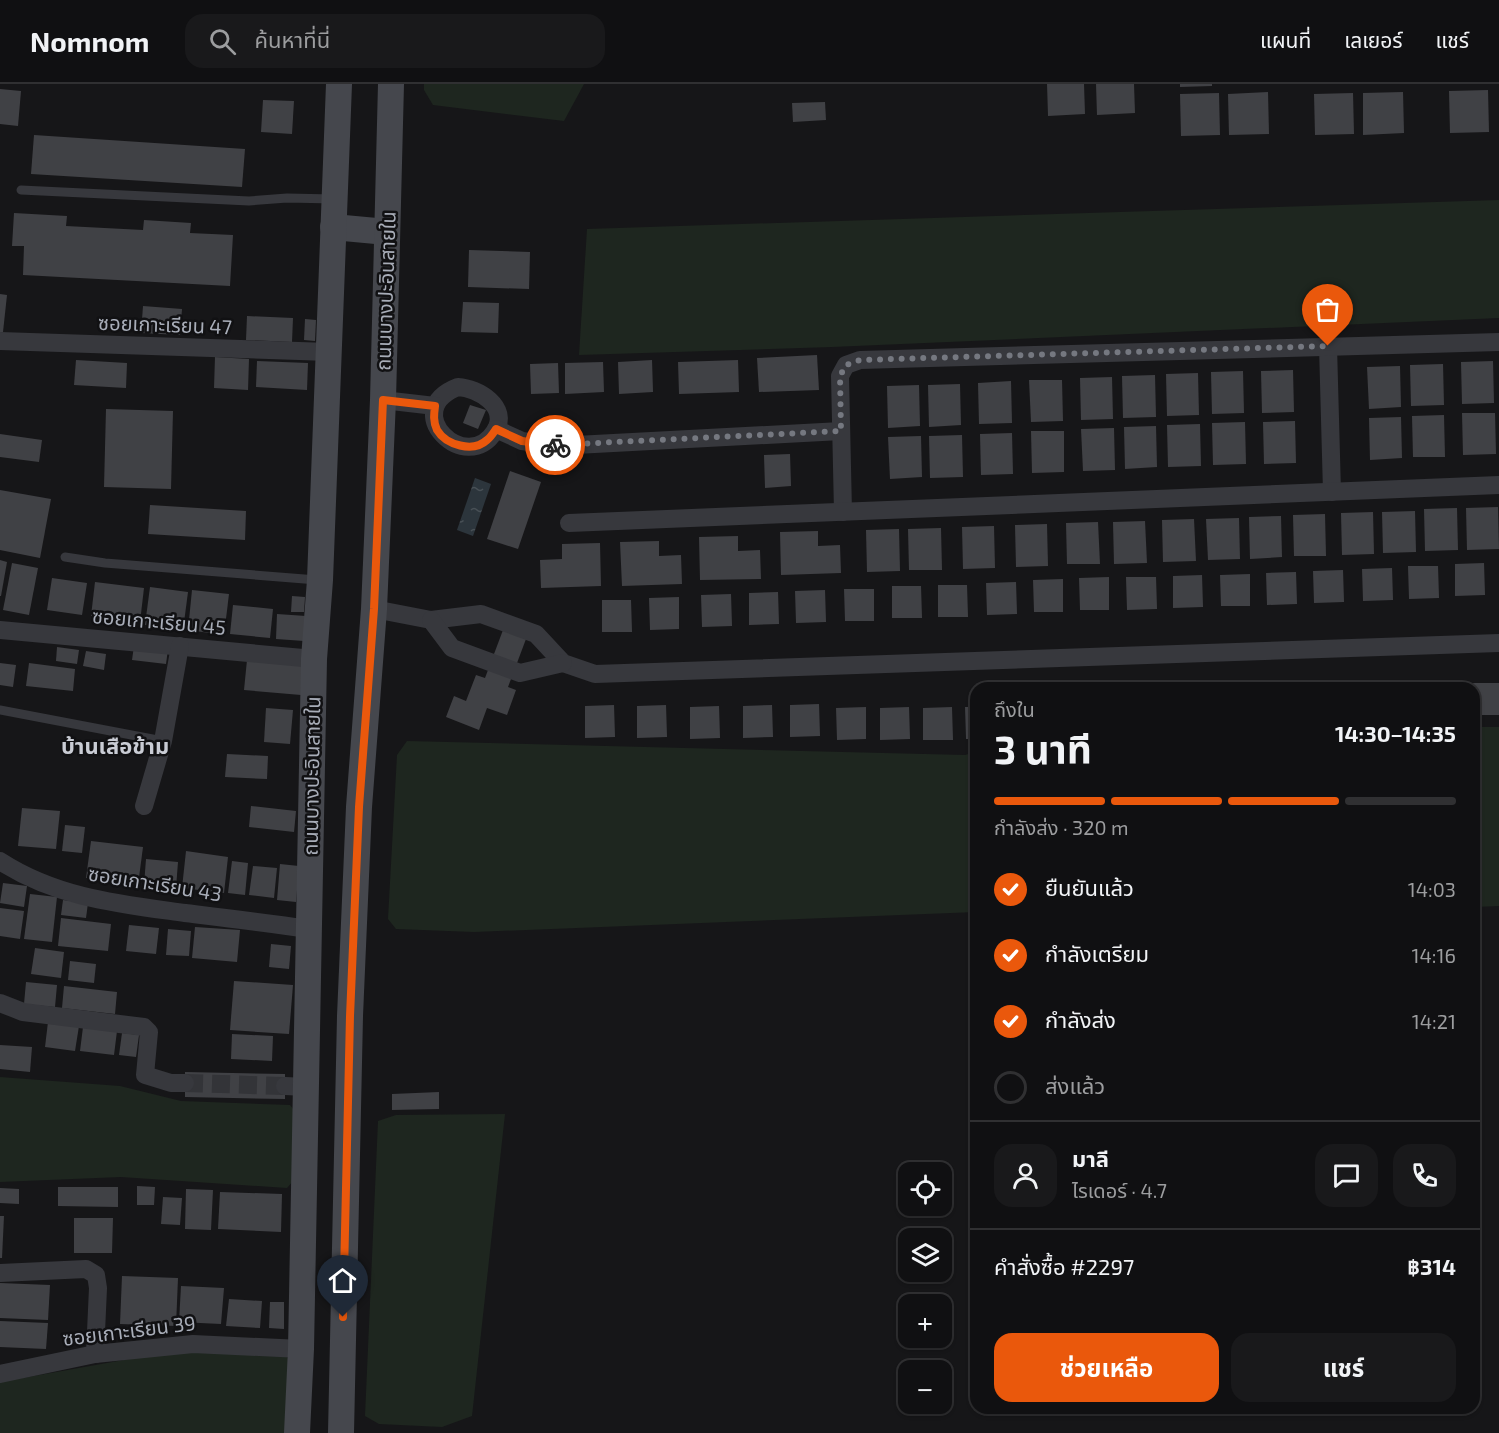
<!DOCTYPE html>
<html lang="th">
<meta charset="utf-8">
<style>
body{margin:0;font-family:"Exo 2","Noto Sans Thai",sans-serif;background:#19191b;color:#f1f3f6;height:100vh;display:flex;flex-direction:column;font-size:22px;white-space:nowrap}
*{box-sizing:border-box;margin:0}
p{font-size:20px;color:#9c9d9f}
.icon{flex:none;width:33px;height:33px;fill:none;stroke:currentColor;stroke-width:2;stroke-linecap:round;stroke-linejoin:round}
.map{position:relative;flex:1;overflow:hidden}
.side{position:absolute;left:970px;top:598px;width:510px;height:732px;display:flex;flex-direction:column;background:#101012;border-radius:18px;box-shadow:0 2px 4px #0004,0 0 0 2px #303032}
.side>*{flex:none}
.tools{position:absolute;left:898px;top:1078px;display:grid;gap:12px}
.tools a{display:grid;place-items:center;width:54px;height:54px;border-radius:12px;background:#101012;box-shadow:0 2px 4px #0004,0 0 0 2px #303032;font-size:30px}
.pin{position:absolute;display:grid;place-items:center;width:51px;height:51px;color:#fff;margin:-62px -26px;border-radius:50% 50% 50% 0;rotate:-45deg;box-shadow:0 0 6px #0007}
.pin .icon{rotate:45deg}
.courier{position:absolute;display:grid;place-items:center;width:60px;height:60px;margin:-30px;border:4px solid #ea580c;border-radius:50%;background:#fff;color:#222;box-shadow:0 2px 8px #0007}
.summary em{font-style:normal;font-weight:700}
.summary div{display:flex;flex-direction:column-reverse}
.summary{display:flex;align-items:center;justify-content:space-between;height:102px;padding:0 24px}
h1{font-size:39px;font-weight:700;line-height:45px}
.bar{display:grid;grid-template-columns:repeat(4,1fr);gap:9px 6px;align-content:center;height:72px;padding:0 24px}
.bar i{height:8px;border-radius:4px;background:#303032}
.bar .selected{background:#ea580c}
.bar p{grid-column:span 4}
.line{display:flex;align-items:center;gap:15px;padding:0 24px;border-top:2px solid #303032}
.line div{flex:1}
.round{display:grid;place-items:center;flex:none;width:63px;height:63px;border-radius:18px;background:#19191b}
ol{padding:0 24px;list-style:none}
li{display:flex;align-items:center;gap:18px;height:66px}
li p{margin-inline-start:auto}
li .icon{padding:6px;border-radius:50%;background:#ea580c;color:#fff;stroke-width:4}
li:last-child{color:#9c9d9f}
li i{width:33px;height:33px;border:3px solid #303032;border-radius:50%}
.action{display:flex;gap:12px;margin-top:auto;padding:12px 24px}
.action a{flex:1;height:69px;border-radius:18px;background:#ea580c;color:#fff;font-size:24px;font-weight:700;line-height:69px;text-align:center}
.action a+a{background:#19191b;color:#f1f3f6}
header{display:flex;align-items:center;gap:36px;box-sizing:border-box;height:84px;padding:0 30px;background:#101012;border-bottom:2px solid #303032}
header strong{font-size:28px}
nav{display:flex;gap:33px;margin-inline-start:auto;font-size:21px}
.search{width:420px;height:54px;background:#19191b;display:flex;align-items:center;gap:15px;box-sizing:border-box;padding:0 21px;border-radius:18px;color:#9c9d9f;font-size:22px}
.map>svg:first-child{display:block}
</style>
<header>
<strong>Nomnom</strong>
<div class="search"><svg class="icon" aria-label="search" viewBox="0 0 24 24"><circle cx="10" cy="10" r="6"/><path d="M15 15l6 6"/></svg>ค้นหาที่นี่</div>
<nav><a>แผนที่</a><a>เลเยอร์</a><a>แชร์</a></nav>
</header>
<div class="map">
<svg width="1499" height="1349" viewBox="0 0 1499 1349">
<defs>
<pattern id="water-ripples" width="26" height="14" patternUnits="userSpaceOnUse" patternTransform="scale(1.5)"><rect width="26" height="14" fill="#2c353c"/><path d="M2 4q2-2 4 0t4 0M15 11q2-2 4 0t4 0" fill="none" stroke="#485056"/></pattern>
</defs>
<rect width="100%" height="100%" fill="#161618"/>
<!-- green -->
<g fill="#1e261f">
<polygon points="424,0 584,0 564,37 433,21 424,6"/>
<polygon points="1499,116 1499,234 832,263 579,271 587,145"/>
<polygon points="1499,643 1499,822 1475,823 1475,643"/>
<polygon points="407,657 965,671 976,668 976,828 474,848 396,845 388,835 397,671"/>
<polygon points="0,993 120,1002 181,1017 290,1021 295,1027 293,1097 287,1104 121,1093 0,1098"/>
<polygon points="505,1030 472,1332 442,1343 379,1340 365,1332 378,1037 396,1031"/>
<polygon points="180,1266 282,1267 289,1276 285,1349 0,1349 0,1298"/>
</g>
<!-- water -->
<polygon fill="url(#water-ripples)" points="475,394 491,400 473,452 457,446"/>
<!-- building -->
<g fill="#404145">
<polygon points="1047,0 1084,0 1085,30 1048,32"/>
<polygon points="1096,0 1134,0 1135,29 1097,31"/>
<polygon points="1180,0 1212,0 1212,2 1180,3"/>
<polygon points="0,5 21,7 18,42 0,40"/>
<polygon points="1488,6 1489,48 1450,49 1449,7"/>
<polygon points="1268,8 1269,50 1229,51 1228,10"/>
<polygon points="1403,8 1404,49 1363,51 1363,9"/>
<polygon points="1219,9 1220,51 1181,52 1180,10"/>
<polygon points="1353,9 1354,50 1315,51 1314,10"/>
<polygon points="263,16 294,17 292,50 261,48"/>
<polygon points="825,18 826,36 793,38 792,19"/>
<polygon points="34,51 245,65 242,103 31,90"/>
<polygon points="14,129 67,132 66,142 143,146 144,136 191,139 190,149 233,151 230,202 23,191 24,162 12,162"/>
<polygon points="469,166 530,168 529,205 468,203"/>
<polygon points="0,210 7,211 3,248 0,248"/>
<polygon points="463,218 499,219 498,249 461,248"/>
<polygon points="143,222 182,225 180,251 141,249"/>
<polygon points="247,232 293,234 292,258 246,256"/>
<polygon points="305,235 316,236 315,257 304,256"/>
<polygon points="817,271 819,306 759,308 757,274"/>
<polygon points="215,273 249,275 248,306 214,304"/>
<polygon points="76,276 127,279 126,304 74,301"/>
<polygon points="652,276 653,308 619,310 618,278"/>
<polygon points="738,276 739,308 679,310 678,278"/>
<polygon points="257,277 308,279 307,306 256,303"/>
<polygon points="1493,277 1494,319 1462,320 1461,278"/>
<polygon points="603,278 604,308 565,310 565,279"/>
<polygon points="558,279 559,309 531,310 530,280"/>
<polygon points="1443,280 1444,321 1411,322 1410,281"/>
<polygon points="1400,282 1401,323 1369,325 1367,283"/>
<polygon points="1293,286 1294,328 1262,329 1261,287"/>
<polygon points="1243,287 1244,329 1212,330 1211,288"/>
<polygon points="1198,289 1199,331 1167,332 1166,290"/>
<polygon points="1155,291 1156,333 1123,334 1122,292"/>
<polygon points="1112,293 1113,335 1081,336 1080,294"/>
<polygon points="1029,296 1062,296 1063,337 1031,338"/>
<polygon points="1011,297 1012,339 979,340 978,299"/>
<polygon points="960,300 961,341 929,343 928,301"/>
<polygon points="919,301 920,342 888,344 887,302"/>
<polygon points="470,321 486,326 478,345 463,339"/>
<polygon points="106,325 173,327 171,405 104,403"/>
<polygon points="1462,329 1495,329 1496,370 1463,371"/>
<polygon points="1444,331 1445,373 1413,373 1412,332"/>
<polygon points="1401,333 1402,374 1370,376 1369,334"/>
<polygon points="1295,337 1296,379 1264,380 1263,338"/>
<polygon points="1245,338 1246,380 1213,381 1212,339"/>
<polygon points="1200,340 1201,382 1168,383 1167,341"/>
<polygon points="1156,342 1157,383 1125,385 1124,343"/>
<polygon points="1114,344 1115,386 1083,387 1081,345"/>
<polygon points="1031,347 1064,347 1064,388 1032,389"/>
<polygon points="1012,349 1013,390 981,391 980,350"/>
<polygon points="0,350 42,356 39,378 0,373"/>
<polygon points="962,351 963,393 930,394 929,352"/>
<polygon points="921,352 922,393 890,395 888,353"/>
<polygon points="790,370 791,402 765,404 764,371"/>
<polygon points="510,387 541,398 518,465 487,455"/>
<polygon points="0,406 51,415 40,474 0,466"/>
<polygon points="150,421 246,427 245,456 148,450"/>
<polygon points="1498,423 1499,465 1467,466 1466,424"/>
<polygon points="1457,424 1458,466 1425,467 1424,425"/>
<polygon points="1415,427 1416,468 1383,469 1382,428"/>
<polygon points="1373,428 1374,470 1342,471 1341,429"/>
<polygon points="1325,430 1326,472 1294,472 1293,431"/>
<polygon points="1281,432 1282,473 1250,475 1249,433"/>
<polygon points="1239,434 1240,475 1208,476 1206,435"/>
<polygon points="1194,435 1196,477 1163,478 1162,436"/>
<polygon points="1145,437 1147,479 1114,480 1113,438"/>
<polygon points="1098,438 1100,480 1067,480 1066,439"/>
<polygon points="1047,440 1048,482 1016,483 1015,441"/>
<polygon points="994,442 995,484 963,485 962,443"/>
<polygon points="941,444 942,486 909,486 908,445"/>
<polygon points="899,445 900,487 867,488 866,446"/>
<polygon points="818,447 818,462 840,461 841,489 781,491 780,448"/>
<polygon points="738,452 738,467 760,466 761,495 700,496 699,453"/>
<polygon points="659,457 659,472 681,471 682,500 622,502 620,458"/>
<polygon points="600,459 601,502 541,504 540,476 562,475 562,460"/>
<polygon points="0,476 7,478 1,512 0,512"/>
<polygon points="12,479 38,484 29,531 3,526"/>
<polygon points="1484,479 1485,511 1455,512 1455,480"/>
<polygon points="1408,482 1438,482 1439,514 1409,515"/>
<polygon points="1392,484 1393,516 1363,517 1362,485"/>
<polygon points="1343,486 1344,518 1314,519 1313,487"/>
<polygon points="1296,488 1297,520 1267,521 1266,489"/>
<polygon points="1250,490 1250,522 1221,522 1220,491"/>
<polygon points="1202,491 1203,523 1173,524 1173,492"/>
<polygon points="1109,493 1109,526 1080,526 1079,494"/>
<polygon points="1126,493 1156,493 1157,525 1127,526"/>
<polygon points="52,494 87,499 82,531 47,526"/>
<polygon points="1063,495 1063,528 1034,528 1033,496"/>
<polygon points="95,498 144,504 140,538 91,532"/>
<polygon points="1016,498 1017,530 987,531 986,499"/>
<polygon points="938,501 967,501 968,533 938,533"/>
<polygon points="892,502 921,502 922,534 892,534"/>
<polygon points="150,503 188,508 183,546 145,541"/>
<polygon points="844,505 874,505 874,537 845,537"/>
<polygon points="192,506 229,510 224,551 188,546"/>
<polygon points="825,506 826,538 796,539 795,507"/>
<polygon points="778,508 779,540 749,541 749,509"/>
<polygon points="731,510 732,542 702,543 701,511"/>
<polygon points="292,512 305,513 304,528 291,528"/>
<polygon points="679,513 679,545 650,546 649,514"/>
<polygon points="602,516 631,516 632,548 602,548"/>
<polygon points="233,521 273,525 270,554 230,550"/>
<polygon points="277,530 306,532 304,557 276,555"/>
<polygon points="503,546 526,555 508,603 516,606 507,631 487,624 479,646 446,633 454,612 466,617 476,591 485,594"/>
<polygon points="134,562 168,565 166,580 132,576"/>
<polygon points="57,563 79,566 77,580 56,577"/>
<polygon points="86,567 106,570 104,586 83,582"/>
<polygon points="247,576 303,581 301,611 244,606"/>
<polygon points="0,579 16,581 13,603 0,601"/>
<polygon points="29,579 75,585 73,607 26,602"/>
<rect x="1431" y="599" width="30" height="5"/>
<polygon points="1473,599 1499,599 1499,631 1474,631"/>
<polygon points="1385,600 1415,600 1416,604 1386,604"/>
<polygon points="1370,601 1370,604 1340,604 1340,602"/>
<rect x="1296" y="602" width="30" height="2"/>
<polygon points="819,620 820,652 790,653 790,621"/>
<polygon points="614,621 615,653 585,654 585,622"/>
<polygon points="666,621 667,653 637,654 637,622"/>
<polygon points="772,621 773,653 743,654 743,622"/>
<polygon points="719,622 720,654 690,655 690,623"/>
<polygon points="866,623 866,655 837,656 836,624"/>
<polygon points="909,623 910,655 880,656 880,624"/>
<polygon points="952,623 953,656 923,656 923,624"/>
<polygon points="965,623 976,623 976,655 966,655"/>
<polygon points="266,624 293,626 290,660 264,658"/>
<polygon points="227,670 268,672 267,695 225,693"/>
<polygon points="251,722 296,727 294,748 249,743"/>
<polygon points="22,724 60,727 56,765 18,762"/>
<polygon points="65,741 85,743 82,769 62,767"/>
<polygon points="91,757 143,763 138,801 86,794"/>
<polygon points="186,767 228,773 224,809 182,804"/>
<polygon points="146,775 178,778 176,804 144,801"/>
<polygon points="232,777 248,779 245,811 228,809"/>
<polygon points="280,780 299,782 296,818 277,816"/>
<polygon points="253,782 277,784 274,814 249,811"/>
<polygon points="3,799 27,802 24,823 0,819"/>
<polygon points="30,810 57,813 52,858 24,855"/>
<polygon points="63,816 88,819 86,834 61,831"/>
<polygon points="0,824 24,827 20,855 0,852"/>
<polygon points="61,834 111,840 108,867 58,862"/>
<polygon points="129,841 159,844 156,870 126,867"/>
<polygon points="195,843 240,846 237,878 192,874"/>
<polygon points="168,845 191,847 189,872 166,871"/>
<polygon points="271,860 291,862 289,885 269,883"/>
<polygon points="35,864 64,868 61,894 31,890"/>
<polygon points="70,877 96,880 94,899 68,896"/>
<polygon points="234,897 293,901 289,950 230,946"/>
<polygon points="26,898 57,901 55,923 24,920"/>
<polygon points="64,902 117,908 115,930 62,924"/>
<polygon points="48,938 79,942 75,967 45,963"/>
<polygon points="83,943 117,947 114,971 80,967"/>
<polygon points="122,949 139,951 136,973 119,971"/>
<polygon points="232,950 273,952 272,977 231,975"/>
<polygon points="0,961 32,963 30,988 0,985"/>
<polygon points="185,988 285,990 285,1015 185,1013"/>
<polygon points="439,1008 439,1025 392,1026 392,1010"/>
<polygon points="137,1102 155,1103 154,1121 137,1121"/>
<polygon points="58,1103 118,1103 118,1123 58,1122"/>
<polygon points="0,1104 19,1105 19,1120 0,1119"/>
<polygon points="186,1105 213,1106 211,1146 185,1145"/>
<polygon points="220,1108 282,1110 281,1148 218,1145"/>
<polygon points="163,1113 182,1114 180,1141 161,1140"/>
<polygon points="0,1132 4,1132 2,1174 0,1174"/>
<polygon points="74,1134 113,1134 112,1169 74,1169"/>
<polygon points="122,1192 178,1194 176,1242 120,1240"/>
<polygon points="0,1199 50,1201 48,1236 0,1234"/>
<polygon points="181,1202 224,1204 221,1240 179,1238"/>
<polygon points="229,1215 262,1217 260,1244 226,1242"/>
<polygon points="270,1218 284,1218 284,1245 269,1244"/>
<polygon points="0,1237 48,1239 46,1265 0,1263"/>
</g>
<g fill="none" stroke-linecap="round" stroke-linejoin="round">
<!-- minor-tunnel -->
<polyline stroke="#333438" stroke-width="18" stroke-dasharray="18 9" stroke-linecap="butt" points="185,999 285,1002"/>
<!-- service -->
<g stroke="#37383d" stroke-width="9">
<polyline points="21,106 249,117 287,114 334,115"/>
<polyline points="65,473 105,479 317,496"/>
<polyline points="0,626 163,657"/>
</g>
<!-- minor -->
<g stroke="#37383d" stroke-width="18">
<polyline points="0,257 329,268"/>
<polyline points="1328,262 1332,408"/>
<path d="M458,303C478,304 510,323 495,347C466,393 398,326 458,303Z"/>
<polyline points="383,316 435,322"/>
<polyline points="496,345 522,357 557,362 841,347"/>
<polyline points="843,428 840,292 846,281 860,276 1499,258"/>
<polyline points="569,439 1499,401"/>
<polyline points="374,525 431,536 481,530 536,550 563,579 595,590 1499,559"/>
<polyline points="431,536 452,564 520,589 563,579"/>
<polyline points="0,546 314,575"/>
<polyline points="144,722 163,657 180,562"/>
<path d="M0,777C57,814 120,820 185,829C226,834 268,839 309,845"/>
<polyline points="0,919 23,928 144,943 149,948 145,991 171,999 185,999"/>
<polyline points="285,1002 306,1003"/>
<polyline points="0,1189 86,1185 96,1191 98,1204 95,1270"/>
<polyline points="0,1290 95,1270 193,1260 301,1265"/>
</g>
<!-- secondary -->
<g stroke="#45474d" stroke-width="26">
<polyline points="333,143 387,148"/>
<polyline points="297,1349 301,1265 314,575 320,496 339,0"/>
<polyline points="341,1349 350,932 359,723 374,525 383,316 391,0"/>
</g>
</g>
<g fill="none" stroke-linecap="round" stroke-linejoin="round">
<!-- done -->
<polyline stroke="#757880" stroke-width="6" stroke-dasharray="0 10.8" points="555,361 841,347 840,292 846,281 860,276 1328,262"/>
<!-- route -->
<path stroke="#ea580c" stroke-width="8" d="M343,1233L350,932L359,723L374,525L383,316L435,322C434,330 433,338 437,346C446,361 473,369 487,356C491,353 494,348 496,345L522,357L555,361"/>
</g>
<g text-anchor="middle" stroke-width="5" stroke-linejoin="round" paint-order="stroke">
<!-- street labels -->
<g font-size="20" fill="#a8adb8" stroke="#111113">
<text transform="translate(386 207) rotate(-88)" y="7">ถนนบางปะอินสายใน</text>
<text transform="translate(165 241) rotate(2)" y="7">ซอยเกาะเรียน 47</text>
<text transform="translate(159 538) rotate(5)" y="7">ซอยเกาะเรียน 45</text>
<text transform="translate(312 692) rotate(-89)" y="7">ถนนบางปะอินสายใน</text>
<text transform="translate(155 800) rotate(9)" y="7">ซอยเกาะเรียน 43</text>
<text transform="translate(129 1247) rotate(-7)" y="7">ซอยเกาะเรียน 39</text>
</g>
<!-- quarter labels -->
<g font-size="22" font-weight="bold" fill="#c9ccd4" stroke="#111113">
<text x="115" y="670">บ้านเสือข้าม</text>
</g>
</g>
</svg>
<div class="tools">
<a><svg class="icon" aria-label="locate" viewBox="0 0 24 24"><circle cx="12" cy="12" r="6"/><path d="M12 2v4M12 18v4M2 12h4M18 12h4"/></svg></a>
<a><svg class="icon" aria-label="layers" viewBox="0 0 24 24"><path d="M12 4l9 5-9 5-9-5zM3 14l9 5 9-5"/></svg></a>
<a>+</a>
<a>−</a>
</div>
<div class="pin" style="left:1328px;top:262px;background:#ea580c"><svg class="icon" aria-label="bag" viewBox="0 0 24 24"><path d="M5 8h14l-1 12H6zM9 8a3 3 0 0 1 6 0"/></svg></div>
<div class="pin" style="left:343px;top:1233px;background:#1f2937"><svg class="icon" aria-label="home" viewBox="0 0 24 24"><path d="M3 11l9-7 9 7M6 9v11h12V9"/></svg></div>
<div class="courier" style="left:555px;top:361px"><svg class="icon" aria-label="bike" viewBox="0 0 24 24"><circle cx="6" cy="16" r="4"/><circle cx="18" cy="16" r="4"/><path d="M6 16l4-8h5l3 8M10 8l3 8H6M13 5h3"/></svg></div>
<section class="side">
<div class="summary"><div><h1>3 นาที</h1><p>ถึงใน</p></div><em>14:30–14:35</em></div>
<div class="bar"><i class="selected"></i><i class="selected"></i><i class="selected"></i><i></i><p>กำลังส่ง · 320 m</p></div>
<ol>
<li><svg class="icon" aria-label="check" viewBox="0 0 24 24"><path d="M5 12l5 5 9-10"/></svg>ยืนยันแล้ว<p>14:03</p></li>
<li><svg class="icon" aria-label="check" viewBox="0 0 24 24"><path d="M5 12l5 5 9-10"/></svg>กำลังเตรียม<p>14:16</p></li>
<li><svg class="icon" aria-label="check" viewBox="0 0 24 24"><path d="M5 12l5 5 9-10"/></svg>กำลังส่ง<p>14:21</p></li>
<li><i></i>ส่งแล้ว</li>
</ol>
<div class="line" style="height:108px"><a class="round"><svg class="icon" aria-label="person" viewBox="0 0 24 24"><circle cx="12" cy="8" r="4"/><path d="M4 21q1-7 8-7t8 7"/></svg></a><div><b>มาลี</b><p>ไรเดอร์ · 4.7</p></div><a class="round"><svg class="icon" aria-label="chat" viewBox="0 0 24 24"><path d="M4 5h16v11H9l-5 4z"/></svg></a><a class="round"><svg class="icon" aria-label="phone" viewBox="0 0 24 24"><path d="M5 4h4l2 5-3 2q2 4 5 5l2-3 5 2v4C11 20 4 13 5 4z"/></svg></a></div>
<div class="line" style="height:78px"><div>คำสั่งซื้อ #2297</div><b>฿314</b></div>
<div class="action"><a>ช่วยเหลือ</a><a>แชร์</a></div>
</section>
</div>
